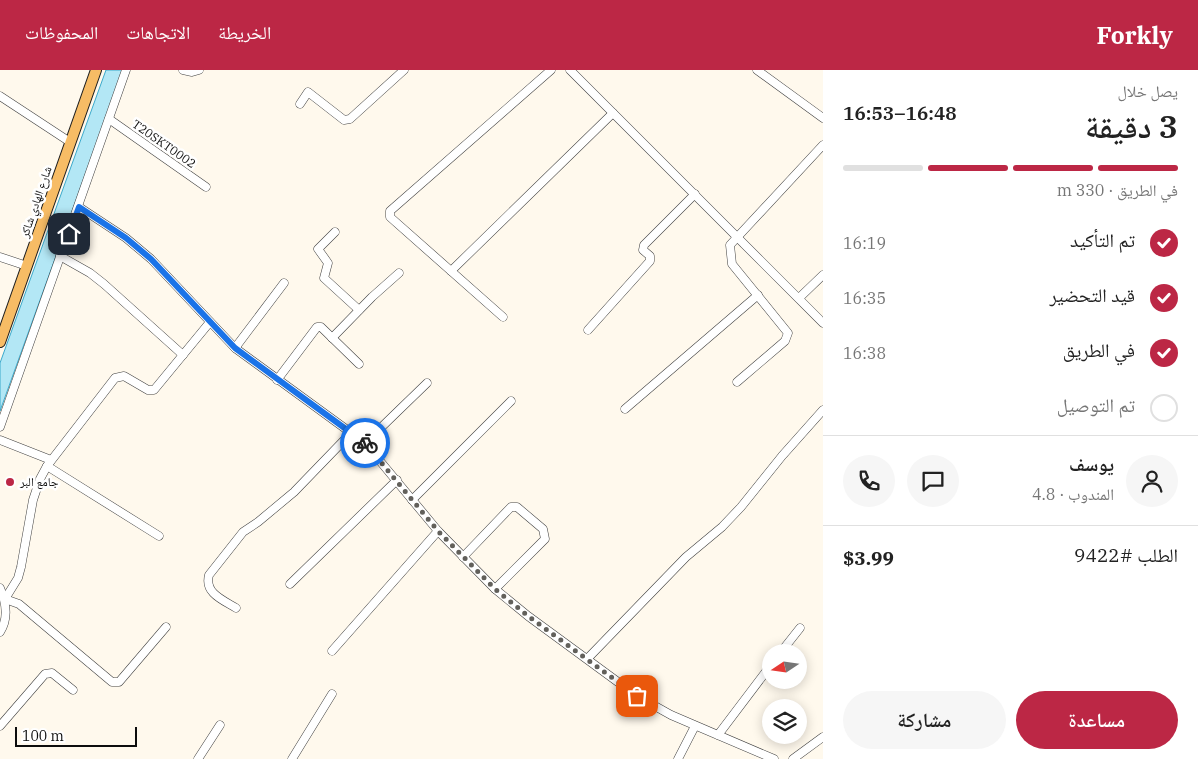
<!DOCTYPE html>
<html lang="ar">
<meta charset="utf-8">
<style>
body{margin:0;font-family:"IBM Plex Serif","Noto Naskh Arabic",serif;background:#f6f6f6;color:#222;direction:rtl;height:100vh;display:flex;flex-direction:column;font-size:19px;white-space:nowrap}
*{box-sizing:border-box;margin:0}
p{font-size:16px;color:#767676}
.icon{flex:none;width:28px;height:28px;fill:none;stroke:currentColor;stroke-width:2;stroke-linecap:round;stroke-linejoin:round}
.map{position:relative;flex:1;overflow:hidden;direction:ltr}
.drawer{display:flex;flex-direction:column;background:#fff;width:375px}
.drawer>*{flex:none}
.needle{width:32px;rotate:257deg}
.fabs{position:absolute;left:762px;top:574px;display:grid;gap:10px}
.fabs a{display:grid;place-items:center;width:45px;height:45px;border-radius:50%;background:#fff;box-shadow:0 2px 12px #0003;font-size:25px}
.scale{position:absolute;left:15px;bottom:12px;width:122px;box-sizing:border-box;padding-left:5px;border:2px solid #0d0d0d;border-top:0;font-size:14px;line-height:18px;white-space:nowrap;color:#0d0d0d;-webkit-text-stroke:4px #fff;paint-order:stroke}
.pin{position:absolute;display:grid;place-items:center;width:42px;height:42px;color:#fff;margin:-21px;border-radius:10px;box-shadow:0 2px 8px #0006}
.courier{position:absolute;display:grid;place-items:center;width:50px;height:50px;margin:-25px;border:4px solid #1a73e8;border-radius:50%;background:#fff;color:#222;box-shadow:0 1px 6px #0007}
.summary em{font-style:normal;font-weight:600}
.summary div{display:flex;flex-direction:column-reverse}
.summary{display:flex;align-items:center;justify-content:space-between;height:85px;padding:0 20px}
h1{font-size:32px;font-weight:600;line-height:38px}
.bar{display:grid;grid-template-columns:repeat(4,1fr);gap:8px 5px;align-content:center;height:60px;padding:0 20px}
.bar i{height:6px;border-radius:4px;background:#e0e0e0}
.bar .on{background:#bc2745}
.bar p{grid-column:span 4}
.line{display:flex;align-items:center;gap:12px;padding:0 20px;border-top:1px solid #e0e0e0}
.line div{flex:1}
.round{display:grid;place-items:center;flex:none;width:52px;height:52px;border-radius:26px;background:#f6f6f6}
ol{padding:0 20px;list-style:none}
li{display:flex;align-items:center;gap:15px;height:55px}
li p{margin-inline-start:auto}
li .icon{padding:5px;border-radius:50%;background:#bc2745;color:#fff;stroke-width:4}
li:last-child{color:#767676}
li i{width:28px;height:28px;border:2px solid #e0e0e0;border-radius:50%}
.primary-button{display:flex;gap:10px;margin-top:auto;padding:10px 20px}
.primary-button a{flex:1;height:58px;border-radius:30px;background:#bc2745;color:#fff;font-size:20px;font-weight:600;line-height:58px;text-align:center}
.primary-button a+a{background:#f6f6f6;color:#222}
header{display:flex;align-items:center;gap:30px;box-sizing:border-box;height:70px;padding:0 25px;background:#bc2745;color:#fff}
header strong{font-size:24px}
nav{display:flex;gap:28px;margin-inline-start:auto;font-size:18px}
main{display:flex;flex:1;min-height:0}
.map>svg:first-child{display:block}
</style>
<header>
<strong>Forkly</strong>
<nav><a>الخريطة</a><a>الاتجاهات</a><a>المحفوظات</a></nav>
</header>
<main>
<section class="drawer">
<div class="summary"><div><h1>3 دقيقة</h1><p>يصل خلال</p></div><em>16:48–16:53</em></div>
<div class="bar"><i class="on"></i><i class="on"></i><i class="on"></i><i></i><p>في الطريق · 330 m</p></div>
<ol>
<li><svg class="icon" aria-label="check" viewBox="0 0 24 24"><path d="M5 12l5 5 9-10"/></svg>تم التأكيد<p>16:19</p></li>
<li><svg class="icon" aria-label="check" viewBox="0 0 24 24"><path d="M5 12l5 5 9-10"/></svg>قيد التحضير<p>16:35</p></li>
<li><svg class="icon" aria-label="check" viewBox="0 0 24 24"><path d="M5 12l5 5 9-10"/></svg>في الطريق<p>16:38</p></li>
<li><i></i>تم التوصيل</li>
</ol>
<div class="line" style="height:90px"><a class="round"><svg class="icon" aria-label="person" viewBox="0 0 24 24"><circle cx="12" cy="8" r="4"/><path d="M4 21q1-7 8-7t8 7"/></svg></a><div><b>يوسف</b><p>المندوب · 4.8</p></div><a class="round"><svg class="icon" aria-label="chat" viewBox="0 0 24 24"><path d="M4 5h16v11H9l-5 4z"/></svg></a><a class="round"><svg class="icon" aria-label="phone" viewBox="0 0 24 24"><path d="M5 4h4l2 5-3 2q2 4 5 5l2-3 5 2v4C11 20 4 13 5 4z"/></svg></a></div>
<div class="line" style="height:65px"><div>الطلب #9422</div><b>$3.99</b></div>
<div class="primary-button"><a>مساعدة</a><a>مشاركة</a></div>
</section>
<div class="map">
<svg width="823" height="689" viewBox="0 0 823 689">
<rect width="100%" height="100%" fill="#fff9ed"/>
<!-- water -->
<polygon fill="#b3e7f5" stroke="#3ba9cc" points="106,0 123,0 0,341 0,293"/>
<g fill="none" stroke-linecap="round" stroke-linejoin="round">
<defs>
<g id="minor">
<polyline points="183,0 192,2 199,0"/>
<polyline points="570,0 823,253"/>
<polyline points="757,0 823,48"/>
<polyline points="0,26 70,72"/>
<polyline points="300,34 308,22 344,50 350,49 404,0"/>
<polyline points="109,49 206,117"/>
<polyline points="79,137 126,168 151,189 235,278 365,373 438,461 495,519 528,546 637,626 671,645 774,689"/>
<polyline points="335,162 318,179 328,193 324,208 359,240"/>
<polyline points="60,186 90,203 104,214 183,285"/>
<polyline points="0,187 27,196"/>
<polyline points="451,201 613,43"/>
<polyline points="799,228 823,205"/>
<polyline points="503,247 390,147 390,141 551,0"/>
<polyline points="588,260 650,191 650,186 643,180 644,175 695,124"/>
<polyline points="332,268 372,227 399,203"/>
<polyline points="235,278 284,213"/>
<polyline points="277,310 317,257 321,257 359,294"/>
<polyline points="737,312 785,271 788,263 732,194 730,175 823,75"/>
<polyline points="625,339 758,225"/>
<polyline points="0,357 126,0"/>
<polyline points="0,370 51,390"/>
<polyline points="365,373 427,313"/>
<polyline points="47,396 159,466"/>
<polyline points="412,430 511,331"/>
<polyline points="463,487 511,437 517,437 543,459 545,469 495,519"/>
<polyline points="290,514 397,410"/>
<path d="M0,518C6,532 9,548 0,562"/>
<polyline points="5,529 18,508 21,497 33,430 40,409 47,396 115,308 124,306 148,320 154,320 210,252"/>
<polyline points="5,529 19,534 112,612 119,612 166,557"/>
<path d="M236,538C223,530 204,523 209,505L243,462L258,452L294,422L352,362"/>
<polyline points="332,581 438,461"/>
<polyline points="781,582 800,558"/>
<polyline points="588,588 686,487 722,457 741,437 782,386 823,340"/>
<polyline points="0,656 45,604 52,603 73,620"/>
<polyline points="718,665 771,595"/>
<polyline points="198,689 220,655"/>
<polyline points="292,689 332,624"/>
<polyline points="678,689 695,656"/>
<polyline points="793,689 823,667"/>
</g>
<polyline id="major" points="0,272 96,0"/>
</defs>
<!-- minor casing -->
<use href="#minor" stroke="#404040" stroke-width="9"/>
<!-- major casing -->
<use href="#major" stroke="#1e1e1e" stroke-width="12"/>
<!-- minor -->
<use href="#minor" stroke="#fff" stroke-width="8"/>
<!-- major -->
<use href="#major" stroke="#f7bc65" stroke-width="10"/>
</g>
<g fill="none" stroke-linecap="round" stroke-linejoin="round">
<!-- done -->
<polyline stroke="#62605b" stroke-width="5" stroke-dasharray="0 9" points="365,373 438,461 495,519 528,546 637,626"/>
<!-- route -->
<polyline stroke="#1a73e8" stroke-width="6" points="69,164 79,137 126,168 151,189 235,278 365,373"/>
</g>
<!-- markers -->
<circle fill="#bc2745" stroke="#fff" stroke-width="2" cx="10" cy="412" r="5"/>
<g text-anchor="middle" stroke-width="5" stroke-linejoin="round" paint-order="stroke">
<!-- street labels -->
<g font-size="12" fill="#0d0d0d" stroke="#fff">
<text transform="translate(164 74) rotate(35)" y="4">T20SKT0002</text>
<text transform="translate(36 132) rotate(-71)" y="4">شارع الهادي شاكر</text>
</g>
<!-- poi labels -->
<g font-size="12" fill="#0d0d0d" stroke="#fff" text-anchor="start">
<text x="20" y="416">جامع البر</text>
</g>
</g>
</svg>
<div class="fabs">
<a><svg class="needle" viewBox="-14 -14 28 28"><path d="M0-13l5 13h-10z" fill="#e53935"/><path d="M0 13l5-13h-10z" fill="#767676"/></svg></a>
<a><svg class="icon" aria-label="layers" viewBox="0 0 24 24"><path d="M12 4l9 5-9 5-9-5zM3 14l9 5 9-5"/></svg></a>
</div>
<div class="scale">100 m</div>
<div class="pin" style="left:637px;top:626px;background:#ea580c"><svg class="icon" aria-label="bag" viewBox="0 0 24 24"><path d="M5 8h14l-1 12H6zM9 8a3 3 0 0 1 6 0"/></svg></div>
<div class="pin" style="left:69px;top:164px;background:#1f2937"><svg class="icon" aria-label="home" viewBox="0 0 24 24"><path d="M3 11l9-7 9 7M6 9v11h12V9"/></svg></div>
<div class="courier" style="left:365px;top:373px"><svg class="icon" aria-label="bike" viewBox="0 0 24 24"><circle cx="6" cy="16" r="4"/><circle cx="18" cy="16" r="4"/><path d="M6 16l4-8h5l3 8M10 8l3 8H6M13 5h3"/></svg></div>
</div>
</main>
